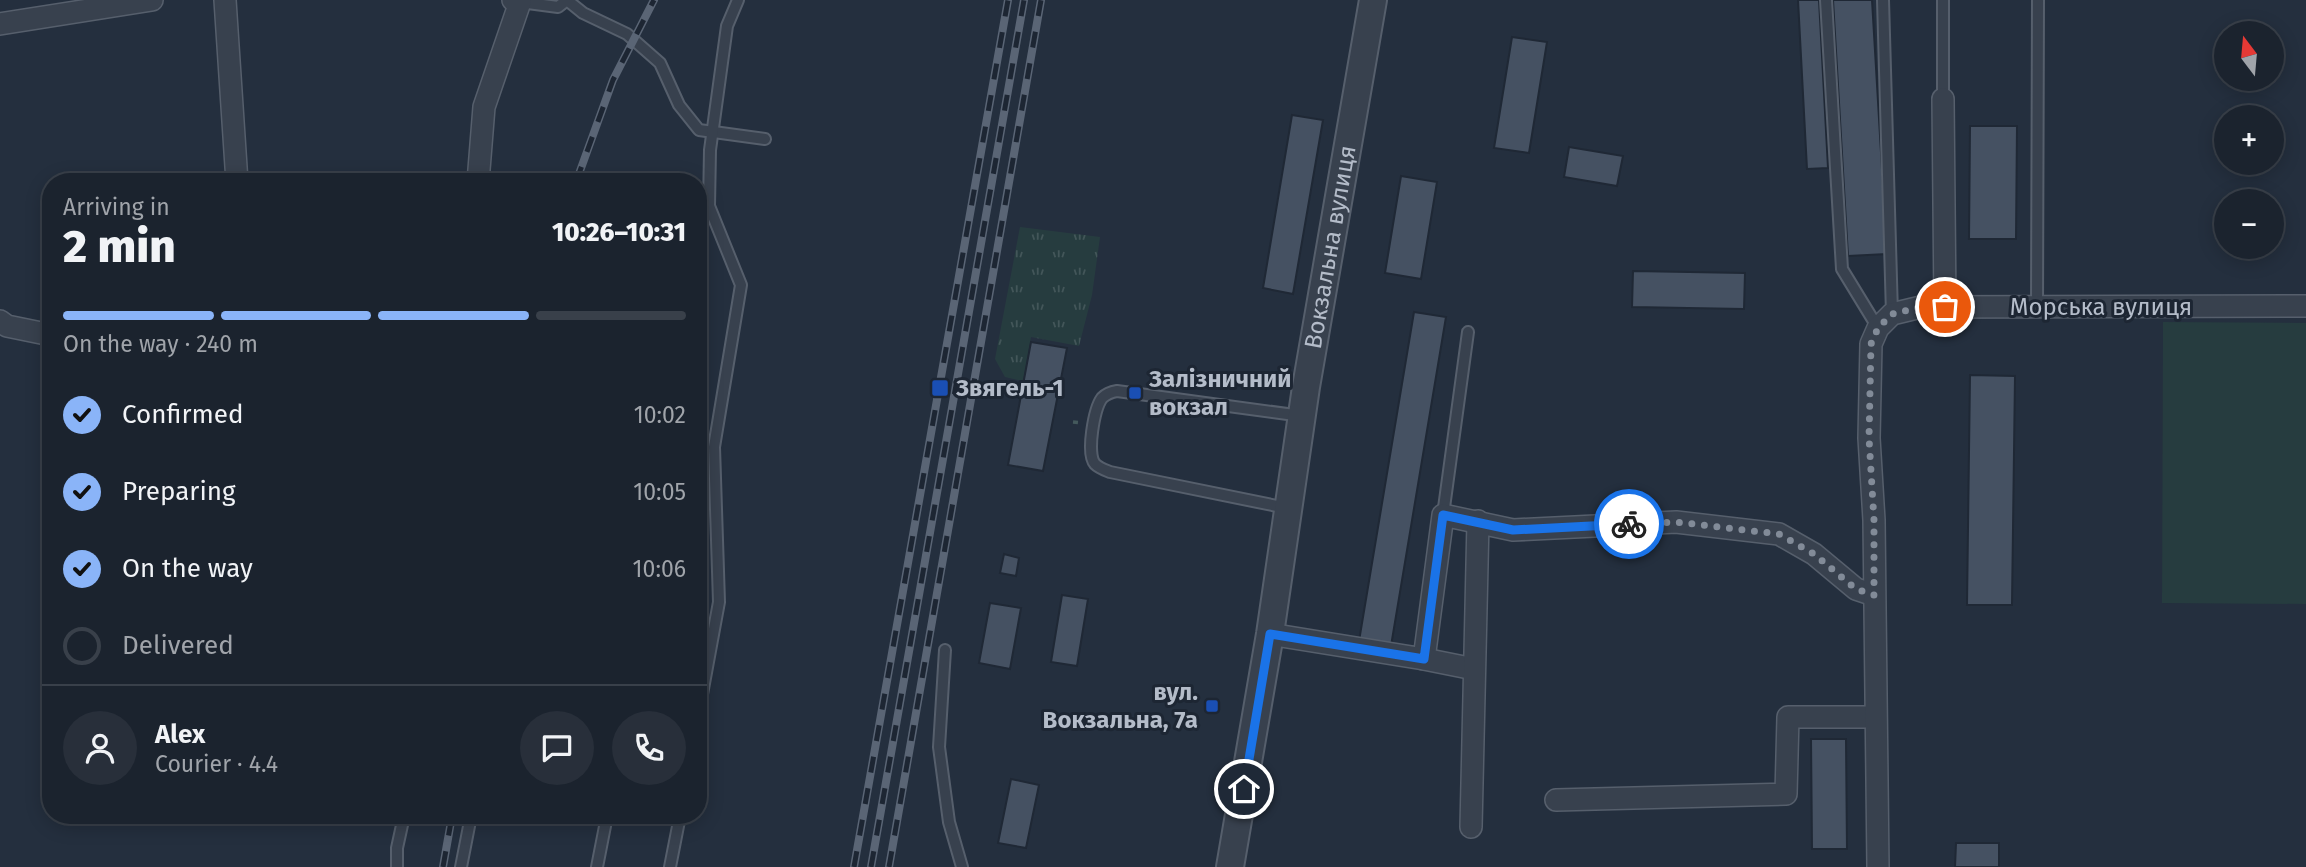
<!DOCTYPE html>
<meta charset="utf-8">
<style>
body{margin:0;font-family:"Fira Sans",sans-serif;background:#282f3a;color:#f1f3f6;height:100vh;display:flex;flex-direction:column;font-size:26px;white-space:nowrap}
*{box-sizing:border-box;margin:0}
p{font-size:23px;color:#a0a4aa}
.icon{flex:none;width:38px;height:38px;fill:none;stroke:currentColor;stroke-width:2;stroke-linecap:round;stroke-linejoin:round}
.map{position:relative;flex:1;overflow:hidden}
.side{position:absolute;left:42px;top:173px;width:665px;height:651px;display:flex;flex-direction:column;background:#1b232e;border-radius:28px;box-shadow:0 4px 18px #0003,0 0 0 2px #39404a}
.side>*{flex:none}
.needle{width:46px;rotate:344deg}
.buttons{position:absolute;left:2214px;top:21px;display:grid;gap:14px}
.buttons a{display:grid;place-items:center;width:70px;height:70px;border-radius:50%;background:#1b232e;box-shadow:0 4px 18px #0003,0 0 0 2px #39404a;font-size:35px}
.pin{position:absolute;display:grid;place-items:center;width:60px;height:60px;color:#fff;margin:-30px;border:4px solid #fff;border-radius:50%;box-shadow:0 2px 7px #0007}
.courier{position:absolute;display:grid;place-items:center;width:70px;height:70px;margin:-35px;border:5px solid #1a73e8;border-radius:50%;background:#fff;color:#222;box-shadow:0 2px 9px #0007}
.overview em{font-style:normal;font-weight:800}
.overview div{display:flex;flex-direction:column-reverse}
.overview{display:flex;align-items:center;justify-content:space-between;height:119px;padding:0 21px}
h1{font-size:46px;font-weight:800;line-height:52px}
.bar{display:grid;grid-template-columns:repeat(4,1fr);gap:10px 7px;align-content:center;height:84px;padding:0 21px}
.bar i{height:9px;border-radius:5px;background:#39404a}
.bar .active{background:#8ab4f8}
.bar p{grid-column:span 4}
.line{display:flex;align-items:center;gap:18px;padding:0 21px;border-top:2px solid #39404a}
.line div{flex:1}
.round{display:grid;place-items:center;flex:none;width:74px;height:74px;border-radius:37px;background:#282f3a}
ol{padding:0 21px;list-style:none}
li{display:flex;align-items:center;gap:21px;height:77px}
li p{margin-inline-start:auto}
li .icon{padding:7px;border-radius:50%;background:#8ab4f8;color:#111;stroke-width:4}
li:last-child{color:#a0a4aa}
li i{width:38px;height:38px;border:4px solid #39404a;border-radius:50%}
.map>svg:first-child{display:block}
</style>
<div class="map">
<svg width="2306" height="867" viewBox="0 0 2306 867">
<defs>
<pattern id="park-tufts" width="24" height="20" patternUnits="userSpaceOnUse" patternTransform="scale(1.75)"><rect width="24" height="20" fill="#263c3f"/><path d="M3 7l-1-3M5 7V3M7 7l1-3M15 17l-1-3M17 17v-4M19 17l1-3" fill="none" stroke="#435659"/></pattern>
</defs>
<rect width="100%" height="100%" fill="#242f3e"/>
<!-- green -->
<polygon fill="#263c3f" points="2163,322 2306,323 2306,604 2162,603"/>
<!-- park -->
<polygon fill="url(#park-tufts)" points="1020,227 1100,237 1092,295 1079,346 1031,337 1023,381 1005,377 995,359"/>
<!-- building -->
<g fill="#455162" stroke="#1f2835" stroke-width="2">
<polygon points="1798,0 1819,0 1828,168 1807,169"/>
<polygon points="1833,0 1872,0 1887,254 1848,256"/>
<polygon points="1512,37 1547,42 1529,153 1494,148"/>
<polygon points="1292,115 1323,120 1293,294 1263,288"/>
<polygon points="1970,126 2017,126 2016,239 1969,239"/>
<polygon points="1569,147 1623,156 1617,186 1564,177"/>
<polygon points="1401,176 1437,182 1421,279 1385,273"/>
<polygon points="1633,271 1745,273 1744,309 1632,307"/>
<polygon points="1414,312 1446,317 1391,646 1359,641"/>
<polygon points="1031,342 1067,348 1043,471 1008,465"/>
<polygon points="1970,375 2015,376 2012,605 1967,605"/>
<polygon points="1004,554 1019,558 1016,576 1000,573"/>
<polygon points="1062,595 1088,599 1077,666 1051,662"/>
<polygon points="990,603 1021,608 1010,669 979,663"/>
<polygon points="1811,739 1846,739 1847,849 1812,849"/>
<polygon points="1011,779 1039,785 1026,848 998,843"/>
<polygon points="1956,843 1999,843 1999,867 1955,867"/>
</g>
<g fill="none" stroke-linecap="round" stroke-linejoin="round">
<defs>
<g id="service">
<polyline points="1826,0 1842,269 1878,328"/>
<polyline points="1883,0 1892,314"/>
<polyline points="1943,0 1943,99"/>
<polyline points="520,2 558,7 567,0 583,13 627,34 660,63 679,105 699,130 765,139"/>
<polyline points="2037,307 2038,0"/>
<path d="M1287,508L1110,472C1105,470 1099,468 1095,464C1086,454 1094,409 1102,398C1106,394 1111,392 1117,391L1302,416"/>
<polyline points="1443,515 1468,332"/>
<polyline points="945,650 939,747 949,822 962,867"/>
<polyline points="698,716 719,602 714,447 741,285 709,206 710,150 727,26 738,0"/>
<polyline points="397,867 397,848 404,816"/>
<polyline points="461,867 471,816"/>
<polyline points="597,867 607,816"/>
<polyline points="670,867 680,816"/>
</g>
<g id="minor">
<polyline points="225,0 237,182"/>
<polyline points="0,24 152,0"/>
<polyline points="1943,99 1945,307"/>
<polyline points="478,182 484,107 520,2 513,0"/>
<polyline points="0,321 7,326 51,335"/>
<polyline points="1270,634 1424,659 1443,515 1513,530 1676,522 1779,534 1814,554 1856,589 1874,595"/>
<polyline points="1424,659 1474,669"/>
<polyline points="1556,800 1786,794 1788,717 1875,717"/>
<polyline points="1471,827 1478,521"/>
<polyline points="1878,867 1874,520 1869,438 1871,344 1878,328 1892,314 1921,307 2306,306"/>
</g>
<g id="tertiary">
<path id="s1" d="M1230,867L1270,634L1306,387L1373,0"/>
</g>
</defs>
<!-- service casing -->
<use href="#service" stroke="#565f6c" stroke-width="14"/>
<!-- minor casing -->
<use href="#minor" stroke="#565f6c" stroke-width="24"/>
<!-- tertiary casing -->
<use href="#tertiary" stroke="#565f6c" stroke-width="30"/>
<!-- path -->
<polyline stroke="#44595c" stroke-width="3.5" stroke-dasharray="5 5" stroke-linecap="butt" points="1073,422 1082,423"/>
<!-- service -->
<use href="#service" stroke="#38414e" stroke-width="10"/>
<!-- minor -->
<use href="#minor" stroke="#38414e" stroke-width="21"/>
<!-- tertiary -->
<use href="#tertiary" stroke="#38414e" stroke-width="26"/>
<defs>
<g id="rail">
<polyline points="576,182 613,80 654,0"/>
<polyline points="443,867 452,816"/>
<polyline points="854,867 1008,0"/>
<polyline points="871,867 1024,0"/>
<polyline points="889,867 1041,0"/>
</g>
</defs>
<!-- rail casing -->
<use href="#rail" stroke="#5a6575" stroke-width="8"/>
<!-- rail -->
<use href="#rail" stroke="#1d2633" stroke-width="5" stroke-dasharray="16" stroke-linecap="butt"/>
</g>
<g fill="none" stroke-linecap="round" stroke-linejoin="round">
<!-- done -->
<polyline stroke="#828b98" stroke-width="7" stroke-dasharray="0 12.6" points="1629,524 1676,522 1779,534 1814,554 1856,589 1874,595 1874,520 1869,438 1871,344 1878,328 1892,314 1921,307 1945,307"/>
<!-- route -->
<polyline stroke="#1a73e8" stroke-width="9" points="1244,789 1270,634 1424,659 1443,515 1513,530 1629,524"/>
</g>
<!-- markers -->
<g fill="#1a4fb4" stroke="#1d2633" stroke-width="2.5">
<rect x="931" y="379" width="18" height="18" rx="3.5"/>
<rect x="1128" y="386" width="14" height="14" rx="3.5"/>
<rect x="1205" y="699" width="14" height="14" rx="3.5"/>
</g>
<g text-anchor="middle" stroke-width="6" stroke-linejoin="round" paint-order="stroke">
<!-- street labels -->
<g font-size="24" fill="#b4bcc9" stroke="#1d2633">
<text dy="8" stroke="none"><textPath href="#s1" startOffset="628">Вокзальна вулиця</textPath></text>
<text x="2101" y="315">Морська вулиця</text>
</g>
<!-- poi labels -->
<g font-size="24" font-weight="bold" fill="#b4bcc9" stroke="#1d2633" text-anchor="start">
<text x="1149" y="387">Залізничний<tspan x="1149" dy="28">вокзал</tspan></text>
<text x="956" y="396">Звягель-1</text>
<text x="1198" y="700" text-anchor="end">вул.<tspan x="1198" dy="28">Вокзальна, 7а</tspan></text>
</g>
</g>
</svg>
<div class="buttons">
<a><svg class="needle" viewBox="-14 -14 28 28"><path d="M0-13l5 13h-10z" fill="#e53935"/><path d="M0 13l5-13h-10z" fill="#a0a4aa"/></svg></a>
<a>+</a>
<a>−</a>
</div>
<div class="pin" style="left:1945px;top:307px;background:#ea580c"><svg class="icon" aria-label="bag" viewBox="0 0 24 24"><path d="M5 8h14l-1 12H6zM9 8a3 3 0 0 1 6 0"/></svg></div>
<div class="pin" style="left:1244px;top:789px;background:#1f2937"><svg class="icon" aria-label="home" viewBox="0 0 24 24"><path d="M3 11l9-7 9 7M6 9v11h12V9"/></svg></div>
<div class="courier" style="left:1629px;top:524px"><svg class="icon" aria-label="bike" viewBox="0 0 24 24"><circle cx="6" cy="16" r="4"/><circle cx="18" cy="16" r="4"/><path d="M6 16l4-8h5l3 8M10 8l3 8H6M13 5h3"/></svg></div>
<section class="side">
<div class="overview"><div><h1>2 min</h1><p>Arriving in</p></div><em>10:26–10:31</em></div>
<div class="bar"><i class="active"></i><i class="active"></i><i class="active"></i><i></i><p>On the way · 240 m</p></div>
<ol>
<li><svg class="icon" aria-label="check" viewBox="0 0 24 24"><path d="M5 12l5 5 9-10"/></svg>Confirmed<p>10:02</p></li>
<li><svg class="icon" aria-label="check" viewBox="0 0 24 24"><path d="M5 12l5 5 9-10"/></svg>Preparing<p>10:05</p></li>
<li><svg class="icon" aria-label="check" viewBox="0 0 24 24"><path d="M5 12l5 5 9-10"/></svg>On the way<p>10:06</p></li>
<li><i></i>Delivered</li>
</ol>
<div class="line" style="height:126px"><a class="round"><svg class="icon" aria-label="person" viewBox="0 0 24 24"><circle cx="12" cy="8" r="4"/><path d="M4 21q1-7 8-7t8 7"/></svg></a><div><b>Alex</b><p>Courier · 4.4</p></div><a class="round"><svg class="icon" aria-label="chat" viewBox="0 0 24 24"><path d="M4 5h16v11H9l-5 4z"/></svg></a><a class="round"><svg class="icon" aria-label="phone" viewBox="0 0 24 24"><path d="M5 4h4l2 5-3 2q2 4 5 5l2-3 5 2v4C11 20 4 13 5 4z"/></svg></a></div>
</section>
</div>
